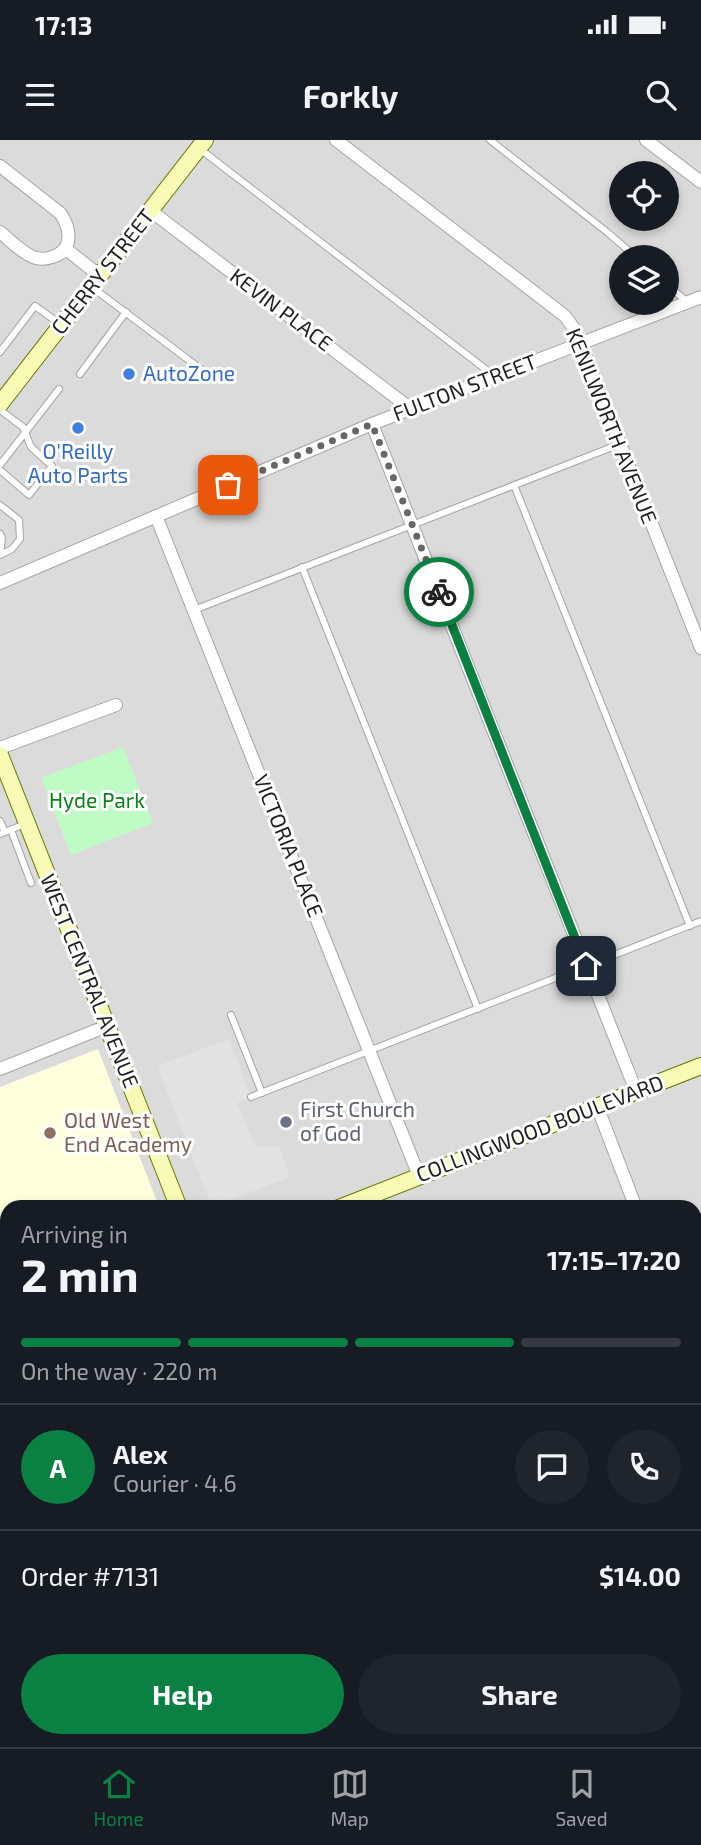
<!DOCTYPE html>
<meta charset="utf-8">
<style>
body{margin:0;font-family:"Exo 2",sans-serif;background:#20242c;color:#f1f3f6;height:100vh;display:flex;flex-direction:column;font-size:26px;white-space:nowrap}
*{box-sizing:border-box;margin:0}
p{font-size:23px;color:#9ea1a6}
.icon{flex:none;width:38px;height:38px;fill:none;stroke:currentColor;stroke-width:2;stroke-linecap:round;stroke-linejoin:round}
.map{position:relative;flex:1;overflow:hidden}
.side{position:absolute;left:0px;top:1060px;width:702px;height:548px;display:flex;flex-direction:column;background:#171b24;border-radius:21px 21px 0 0;box-shadow:0 4px 10px #0003}
.side>*{flex:none}
.buttons{position:absolute;left:609px;top:21px;display:grid;gap:14px}
.buttons a{display:grid;place-items:center;width:70px;height:70px;border-radius:50%;background:#171b24;box-shadow:0 4px 10px #0003;font-size:35px}
.pin{position:absolute;display:grid;place-items:center;width:60px;height:60px;color:#fff;margin:-30px;border-radius:14px;box-shadow:0 4px 10px #0006}
.courier{position:absolute;display:grid;place-items:center;width:70px;height:70px;margin:-35px;border:5px solid #0b8043;border-radius:50%;background:#fff;color:#222;box-shadow:0 2px 9px #0007}
.overview em{font-style:normal;font-weight:700}
.overview div{display:flex;flex-direction:column-reverse}
.overview{display:flex;align-items:center;justify-content:space-between;height:119px;padding:0 21px}
h1{font-size:46px;font-weight:700;line-height:52px}
.bar{display:grid;grid-template-columns:repeat(4,1fr);gap:10px 7px;align-content:center;height:84px;padding:0 21px}
.bar i{height:9px;border-radius:5px;background:#363941}
.bar .current{background:#0b8043}
.bar p{grid-column:span 4}
.line{display:flex;align-items:center;gap:18px;padding:0 21px;border-top:2px solid #363941}
.line div{flex:1}
.round{display:grid;place-items:center;flex:none;width:74px;height:74px;border-radius:37px;background:#20242c}
.cta{display:flex;gap:14px;margin-top:auto;padding:14px 21px}
.cta a{flex:1;height:80px;border-radius:42px;background:#0b8043;color:#fff;font-size:28px;font-weight:700;line-height:80px;text-align:center}
.cta a+a{background:#20242c;color:#f1f3f6}
.status{display:flex;justify-content:space-between;align-items:center;height:49px;padding:0 35px;background:#171b24;direction:ltr}
.status svg{height:19px;fill:currentColor}
header{display:flex;justify-content:space-between;align-items:center;height:91px;padding:0 21px;background:#171b24;font-size:32px;font-weight:700}
.dock{display:flex;justify-content:space-around;align-items:center;height:98px;border-top:2px solid #363941;background:#171b24;font-size:19px;color:#9ea1a6}
.dock a{display:grid;justify-items:center;gap:4px}
.dock .current{color:#0b8043}
.map>svg:first-child{display:block}
</style>
<div class="status"><b>17:13</b><svg viewBox="0 0 49 12"><path d="M0 12V9h3v3zM5 12V6h3v6zM10 12V3h3v9zM15 12V0h3v12zM26 1h20v11H26zM47 4h2v5h-2z"/></svg></div>
<header><svg class="icon" aria-label="menu" viewBox="0 0 24 24"><path d="M4 6h16M4 12h16M4 18h16"/></svg>Forkly<svg class="icon" aria-label="search" viewBox="0 0 24 24"><circle cx="10" cy="10" r="6"/><path d="M15 15l6 6"/></svg></header>
<div class="map">
<svg width="701" height="1607" viewBox="0 0 701 1607">
<rect width="100%" height="100%" fill="#f0ece4"/>
<!-- residential -->
<path fill="#dcdbdb" fill-rule="evenodd" d="M0,0H701V1607H0ZM621,33H667V79H621ZM621,117H667V163H621ZM7,1068H695V1601H7Z"/>
<!-- education -->
<polygon fill="#ffffde" points="98,909 159,1067 7,1068 7,1173 0,1176 0,947"/>
<!-- park -->
<polygon fill="#bffbc5" points="123,607 153,683 71,715 41,638"/>
<!-- parking -->
<polygon fill="#e2e2e2" points="229,899 251,957 237,963 255,1006 279,1006 290,1037 212,1067 157,926"/>
<g fill="none" stroke-linecap="round" stroke-linejoin="round">
<defs>
<g id="service">
<polyline points="490,0 607,92 636,117"/>
<polyline points="200,9 493,235"/>
<polyline points="667,144 686,161"/>
<polyline points="93,148 202,230"/>
<polyline points="0,212 35,166 60,184"/>
<polyline points="80,234 126,172"/>
<polyline points="0,270 23,287 31,307 52,326 29,355 0,330"/>
<polyline points="0,325 59,249"/>
<polyline points="514,345 690,786"/>
<polyline points="0,365 19,380 20,399 12,409 0,415"/>
<polyline points="0,394 2,398 0,415"/>
<polyline points="302,427 478,869"/>
<polyline points="194,470 620,304"/>
<polyline points="0,681 5,692"/>
<polyline points="11,690 31,743"/>
<polyline points="0,694 25,684"/>
<polyline points="231,875 262,953"/>
<polyline points="251,957 701,781"/>
<polyline points="0,1599 7,1596"/>
<polyline points="491,1601 493,1607"/>
</g>
<g id="minor">
<polyline points="336,0 565,176 575,190 701,508"/>
<polyline points="646,0 701,42"/>
<path d="M0,26L60,73C71,88 74,111 52,117C47,119 41,119 36,118C23,114 11,101 0,92"/>
<polyline points="151,71 411,269"/>
<polyline points="66,109 100,136"/>
<polyline points="372,284 636,951"/>
<polyline points="156,376 419,1036"/>
<polyline points="0,443 372,284 701,157"/>
<polyline points="0,608 116,565"/>
<polyline points="0,929 107,886"/>
<polyline points="597,966 636,1068"/>
<polyline points="0,1226 7,1244"/>
<polyline points="695,1226 701,1242"/>
<polyline points="695,1271 701,1269"/>
<polyline points="695,1431 701,1428"/>
<polyline points="0,1470 7,1467"/>
<polyline points="0,1525 7,1543"/>
<polyline points="695,1593 701,1591"/>
<polyline points="30,1601 32,1607"/>
<polyline points="588,1601 591,1607"/>
<polyline points="259,1607 274,1601"/>
<polyline points="659,1607 674,1601"/>
</g>
<g id="secondary">
<polyline points="0,264 205,0"/>
<polyline points="0,615 179,1068"/>
<polyline points="339,1068 701,926"/>
<polyline points="0,1200 7,1197"/>
<polyline points="394,1601 396,1607"/>
</g>
</defs>
<!-- service casing -->
<use href="#service" stroke="#a5a5a5" stroke-width="8"/>
<!-- minor casing -->
<use href="#minor" stroke="#a5a5a5" stroke-width="14"/>
<!-- secondary casing -->
<use href="#secondary" stroke="#6a7901" stroke-width="18"/>
<!-- service -->
<use href="#service" stroke="#fff" stroke-width="6"/>
<!-- minor -->
<use href="#minor" stroke="#fff" stroke-width="12"/>
<!-- secondary -->
<use href="#secondary" stroke="#f7fbb6" stroke-width="16"/>
</g>
<g fill="none" stroke-linecap="round" stroke-linejoin="round">
<!-- done -->
<polyline stroke="#686663" stroke-width="7" stroke-dasharray="0 12.6" points="228,345 372,284 439,452"/>
<!-- route -->
<polyline stroke="#0b8043" stroke-width="9" points="439,452 586,826"/>
</g>
<!-- markers -->
<g fill="#3f7fe0" stroke="#fff" stroke-width="2.5">
<circle cx="129" cy="234" r="7"/>
<circle cx="78" cy="288" r="7"/>
</g>
<circle fill="#6b7280" stroke="#fff" stroke-width="2.5" cx="286" cy="982" r="7"/>
<circle fill="#8d6e63" stroke="#fff" stroke-width="2.5" cx="50" cy="993" r="7"/>
<g text-anchor="middle" stroke-width="6" stroke-linejoin="round" paint-order="stroke">
<!-- street labels -->
<g font-size="21" fill="#1e1e1e" stroke="#fff">
<text transform="translate(103 132) rotate(-52)" y="7">CHERRY STREET</text>
<text transform="translate(281 170) rotate(37)" y="7">KEVIN PLACE</text>
<text transform="translate(465 248) rotate(-21)" y="7">FULTON STREET</text>
<text transform="translate(611 286) rotate(68)" y="7">KENILWORTH AVENUE</text>
<text transform="translate(288 706) rotate(68)" y="7">VICTORIA PLACE</text>
<text transform="translate(89 841) rotate(68)" y="7">WEST CENTRAL AVENUE</text>
<text transform="translate(540 989) rotate(-21)" y="7">COLLINGWOOD BOULEVARD</text>
</g>
<!-- shop labels -->
<g font-size="21" fill="#366cbe" stroke="#fff" text-anchor="start">
<text x="143" y="241">AutoZone</text>
<text x="78" y="319" text-anchor="middle">O'Reilly<tspan x="78" dy="24">Auto Parts</tspan></text>
</g>
<!-- park labels -->
<g font-size="21" fill="#088114" stroke="#fff">
<text x="97" y="668">Hyde Park</text>
</g>
<!-- worship labels -->
<g font-size="21" fill="#5b616d" stroke="#fff" text-anchor="start">
<text x="300" y="977">First Church<tspan x="300" dy="24">of God</tspan></text>
</g>
<!-- education labels -->
<g font-size="21" fill="#785e54" stroke="#fff" text-anchor="start">
<text x="64" y="988">Old West<tspan x="64" dy="24">End Academy</tspan></text>
</g>
</g>
</svg>
<div class="buttons">
<a><svg class="icon" aria-label="locate" viewBox="0 0 24 24"><circle cx="12" cy="12" r="6"/><path d="M12 2v4M12 18v4M2 12h4M18 12h4"/></svg></a>
<a><svg class="icon" aria-label="layers" viewBox="0 0 24 24"><path d="M12 4l9 5-9 5-9-5zM3 14l9 5 9-5"/></svg></a>
</div>
<div class="pin" style="left:228px;top:345px;background:#ea580c"><svg class="icon" aria-label="bag" viewBox="0 0 24 24"><path d="M5 8h14l-1 12H6zM9 8a3 3 0 0 1 6 0"/></svg></div>
<div class="pin" style="left:586px;top:826px;background:#1f2937"><svg class="icon" aria-label="home" viewBox="0 0 24 24"><path d="M3 11l9-7 9 7M6 9v11h12V9"/></svg></div>
<div class="courier" style="left:439px;top:452px"><svg class="icon" aria-label="bike" viewBox="0 0 24 24"><circle cx="6" cy="16" r="4"/><circle cx="18" cy="16" r="4"/><path d="M6 16l4-8h5l3 8M10 8l3 8H6M13 5h3"/></svg></div>
<section class="side">
<div class="overview"><div><h1>2 min</h1><p>Arriving in</p></div><em>17:15–17:20</em></div>
<div class="bar"><i class="current"></i><i class="current"></i><i class="current"></i><i></i><p>On the way · 220 m</p></div>
<div class="line" style="height:126px"><b class="round" style="background:#0b8043;color:#fff">A</b><div><b>Alex</b><p>Courier · 4.6</p></div><a class="round"><svg class="icon" aria-label="chat" viewBox="0 0 24 24"><path d="M4 5h16v11H9l-5 4z"/></svg></a><a class="round"><svg class="icon" aria-label="phone" viewBox="0 0 24 24"><path d="M5 4h4l2 5-3 2q2 4 5 5l2-3 5 2v4C11 20 4 13 5 4z"/></svg></a></div>
<div class="line" style="height:91px"><div>Order #7131</div><b>$14.00</b></div>
<div class="cta"><a>Help</a><a>Share</a></div>
</section>
</div>
<nav class="dock">
<a class="current"><svg class="icon" aria-label="home" viewBox="0 0 24 24"><path d="M3 11l9-7 9 7M6 9v11h12V9"/></svg>Home</a>
<a><svg class="icon" aria-label="map" viewBox="0 0 24 24"><path d="M3 6l6-2 6 2 6-2v14l-6 2-6-2-6 2zM9 4v14M15 6v14"/></svg>Map</a>
<a><svg class="icon" aria-label="saved" viewBox="0 0 24 24"><path d="M7 4h10v16l-5-4-5 4z"/></svg>Saved</a>
</nav>
